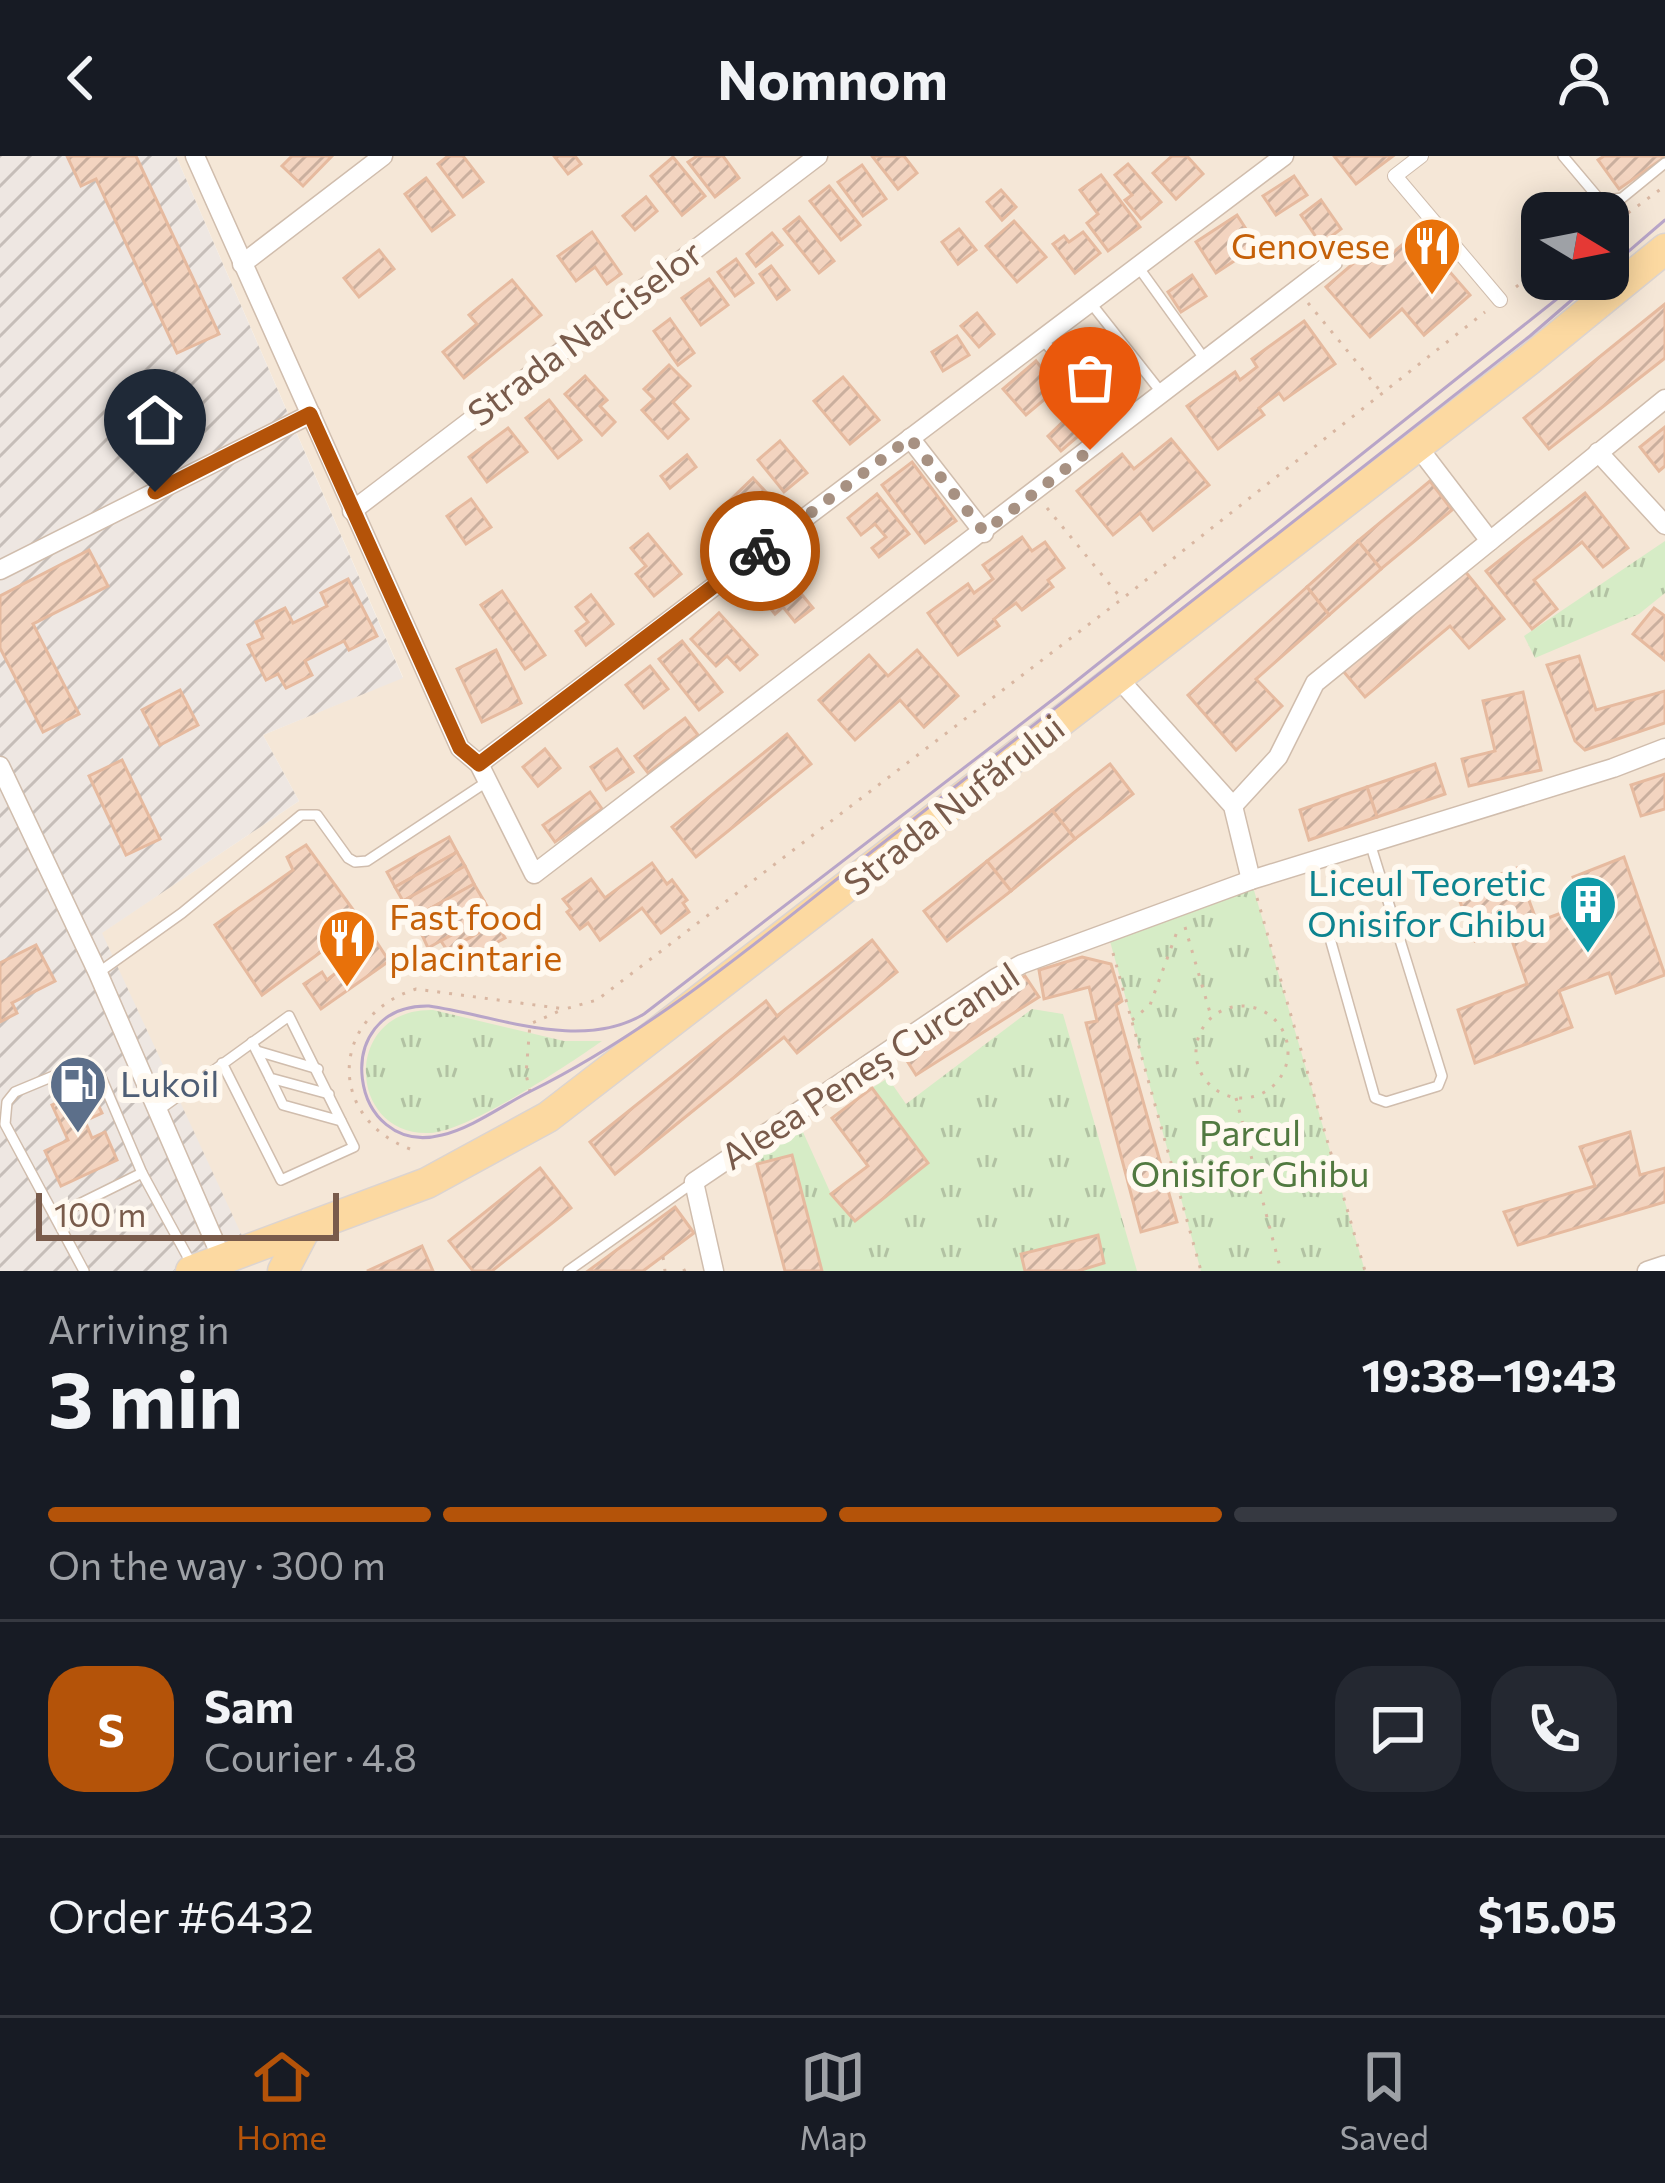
<!DOCTYPE html>
<meta charset="utf-8">
<style>
body{margin:0;font-family:Commissioner,sans-serif;background:#242831;color:#f1f3f6;height:100vh;display:flex;flex-direction:column;font-size:45px;white-space:nowrap}
*{box-sizing:border-box;margin:0}
p{font-size:39px;color:#9ea1a6}
.icon{flex:none;width:66px;height:66px;fill:none;stroke:currentColor;stroke-width:2;stroke-linecap:round;stroke-linejoin:round}
.map{position:relative;height:1115px;overflow:hidden}
.side{display:flex;flex-direction:column;background:#171b24;flex:1}
.side>*{flex:none}
.needle{width:78px;rotate:100deg}
.fabs{position:absolute;left:1521px;top:36px;display:grid;gap:24px}
.fabs a{display:grid;place-items:center;width:108px;height:108px;border-radius:24px;background:#171b24;box-shadow:0 6px 30px #0003;font-size:60px}
.scale{position:absolute;left:36px;bottom:30px;width:303px;box-sizing:border-box;padding-left:12px;border:6px solid #795b4b;border-top:0;font-size:33px;line-height:42px;white-space:nowrap;color:#795b4b;-webkit-text-stroke:9px #fff9f0;paint-order:stroke}
.pin{position:absolute;display:grid;place-items:center;width:102px;height:102px;color:#fff;margin:-123px -51px;border-radius:50% 50% 50% 0;rotate:-45deg;box-shadow:0 0 12px #0007}
.pin .icon{rotate:45deg}
.courier{position:absolute;display:grid;place-items:center;width:120px;height:120px;margin:-60px;border:9px solid #b45309;border-radius:50%;background:#fff;color:#222;box-shadow:0 3px 15px #0007}
.head em{font-style:normal;font-weight:700}
.head div{display:flex;flex-direction:column-reverse}
.head{display:flex;align-items:center;justify-content:space-between;height:204px;padding:0 48px}
h1{font-size:78px;font-weight:700;line-height:90px}
.bar{display:grid;grid-template-columns:repeat(4,1fr);gap:18px 12px;align-content:center;height:144px;padding:0 48px}
.bar i{height:15px;border-radius:9px;background:#363941}
.bar .on{background:#b45309}
.bar p{grid-column:span 4}
.line{display:flex;align-items:center;gap:30px;padding:0 48px;border-top:3px solid #363941}
.line div{flex:1}
.round{display:grid;place-items:center;flex:none;width:126px;height:126px;border-radius:36px;background:#242831}
header{display:flex;justify-content:space-between;align-items:center;height:156px;padding:0 48px;background:#171b24;font-size:54px;font-weight:700}
.tab-bar{display:flex;justify-content:space-around;align-items:center;height:168px;border-top:3px solid #363941;background:#171b24;font-size:33px;color:#9ea1a6}
.tab-bar a{display:grid;justify-items:center;gap:6px}
.tab-bar .on{color:#b45309}
.map>svg:first-child{display:block}
</style>
<header><svg class="icon" aria-label="back" viewBox="0 0 24 24"><path d="M15 5l-7 7 7 7"/></svg>Nomnom<svg class="icon" aria-label="person" viewBox="0 0 24 24"><circle cx="12" cy="8" r="4"/><path d="M4 21q1-7 8-7t8 7"/></svg></header>
<div class="map">
<svg width="1665" height="1115" viewBox="0 0 1665 1115">
<defs>
<pattern id="industrial-furrows" width="10" height="10" patternUnits="userSpaceOnUse" patternTransform="scale(3)"><rect width="10" height="10" fill="#eee7e2"/><path d="M-1 1l2-2M0 10L10 0M9 11l2-2" fill="none" stroke="#c6beb9"/></pattern>
<pattern id="grass-tufts" width="24" height="20" patternUnits="userSpaceOnUse" patternTransform="scale(3)"><rect width="24" height="20" fill="#d6ecc6"/><path d="M3 7l-1-3M5 7V3M7 7l1-3M15 17l-1-3M17 17v-4M19 17l1-3" fill="none" stroke="#b2c2a3"/></pattern>
<pattern id="building-hatch" width="6" height="6" patternUnits="userSpaceOnUse" patternTransform="scale(3)"><rect width="6" height="6" fill="#f3d4c0"/><path d="M-1 1l2-2M0 6l6-6M5 7l2-2" fill="none" stroke="#caaf9e"/></pattern>
</defs>
<rect width="100%" height="100%" fill="#fdf5e9"/>
<!-- residential -->
<path fill="#f5e7d7" fill-rule="evenodd" d="M176,0H1665V1115H173L243,1084L101,777L299,645L263,579L403,521ZM1542,57H1608V123H1542Z"/>
<!-- industrial -->
<polygon fill="url(#industrial-furrows)" points="0,0 176,0 403,522 263,579 299,645 102,777 244,1084 173,1115 0,1115"/>
<!-- grass -->
<g fill="url(#grass-tufts)">
<polygon points="1665,385 1665,437 1639,458 1535,502 1524,480"/>
<polygon points="1251,724 1365,1115 1201,1115 1108,778"/>
<polygon points="1032,853 1063,858 1137,1115 1078,1115 1104,1106 1097,1079 1021,1098 1025,1115 822,1115 792,1000 757,1008 760,993 798,965 831,1038 855,1065 927,1007 872,932 888,922 906,948"/>
<path d="M433,854L564,885H602C568,909 469,975 430,977C347,981 341,852 433,854Z"/>
</g>
<!-- building -->
<g fill="url(#building-hatch)" stroke="#e6ba9f" stroke-width="3">
<polygon points="67,0 136,0 219,178 177,197 96,23 81,30"/>
<polygon points="292,0 332,0 303,30 282,10"/>
<polygon points="448,0 463,0 483,26 463,41 438,8"/>
<polygon points="554,0 575,0 581,8 568,18"/>
<polygon points="697,0 723,0 739,22 715,41 688,6"/>
<polygon points="872,0 904,0 917,17 898,33"/>
<polygon points="1172,0 1187,0 1203,18 1176,43 1153,17"/>
<polygon points="1334,0 1393,0 1356,28"/>
<polygon points="1604,0 1665,0 1665,1 1619,33 1598,4"/>
<polygon points="673,1 705,40 682,59 651,20"/>
<polygon points="1128,8 1161,46 1141,63 1125,44 1132,39 1115,19"/>
<polygon points="862,9 886,43 863,60 838,26"/>
<polygon points="1101,19 1140,71 1108,95 1087,67 1098,58 1080,34"/>
<polygon points="1294,20 1307,39 1276,59 1263,40"/>
<polygon points="426,22 454,59 432,75 405,38"/>
<polygon points="829,30 860,69 841,84 810,45"/>
<polygon points="1001,34 1016,51 1002,64 987,46"/>
<polygon points="646,41 657,55 635,74 623,60"/>
<polygon points="1321,44 1341,73 1321,88 1301,59"/>
<polygon points="1237,59 1257,90 1216,117 1196,86"/>
<polygon points="799,61 834,105 819,117 784,73"/>
<polygon points="1014,65 1046,101 1017,126 986,90"/>
<polygon points="959,73 976,94 958,108 942,86"/>
<polygon points="592,76 621,118 607,128 595,111 576,125 558,100"/>
<polygon points="1083,76 1100,97 1075,117 1053,88 1064,80 1069,86"/>
<polygon points="772,77 782,89 756,110 747,98"/>
<polygon points="1416,77 1470,139 1424,179 1402,153 1370,181 1326,131 1377,87 1389,100"/>
<polygon points="379,94 394,113 359,141 344,122"/>
<polygon points="736,103 753,127 735,140 718,116"/>
<polygon points="771,110 789,134 777,143 760,118"/>
<polygon points="1192,119 1206,140 1181,156 1168,136"/>
<polygon points="709,123 728,149 701,169 682,142"/>
<polygon points="512,124 541,159 464,222 443,196 477,168 469,159"/>
<polygon points="1665,148 1665,202 1549,293 1524,262"/>
<polygon points="977,157 994,178 979,191 961,170"/>
<polygon points="670,163 694,197 678,209 654,175"/>
<polygon points="1304,165 1335,208 1284,244 1279,237 1259,252 1264,259 1218,293 1187,250 1235,216 1240,224 1257,211 1252,203"/>
<polygon points="957,180 969,199 943,215 932,196"/>
<polygon points="1036,205 1058,232 1026,259 1003,233"/>
<polygon points="669,209 690,230 673,246 688,263 668,282 642,254 654,243 644,233"/>
<polygon points="585,220 607,244 600,250 615,266 602,279 565,238"/>
<polygon points="843,221 879,264 850,288 814,245"/>
<polygon points="549,244 581,284 558,302 526,262"/>
<polygon points="1070,259 1084,275 1061,295 1048,280"/>
<polygon points="1665,271 1665,310 1659,315 1640,291"/>
<polygon points="508,272 527,296 487,326 469,301"/>
<polygon points="1171,283 1209,329 1153,374 1140,357 1113,379 1077,335 1122,298 1134,313"/>
<polygon points="780,285 807,317 784,336 758,304"/>
<polygon points="687,299 696,311 670,332 661,320"/>
<polygon points="912,306 956,365 925,387 882,329"/>
<polygon points="753,322 776,347 752,370 728,346"/>
<polygon points="1430,325 1452,354 1381,413 1358,385"/>
<polygon points="1585,337 1628,392 1603,411 1582,386 1534,424 1557,453 1532,473 1486,415"/>
<polygon points="877,338 909,378 879,401 872,392 886,381 875,368 861,379 848,362"/>
<polygon points="471,343 491,371 466,388 447,360"/>
<polygon points="648,378 681,418 654,440 636,418 646,410 631,392"/>
<polygon points="1022,381 1032,395 1045,386 1064,412 1048,424 1053,431 1022,454 1016,447 994,463 999,470 958,499 928,457 968,428 974,437 993,423 983,409"/>
<polygon points="1358,385 1381,413 1329,459 1307,431"/>
<polygon points="89,394 108,430 33,468 79,558 43,576 0,492 0,440"/>
<polygon points="779,411 813,452 795,466 783,451 775,458 754,432"/>
<polygon points="1464,414 1504,463 1469,492 1450,470 1365,541 1343,515"/>
<polygon points="348,423 377,480 349,494 344,485 305,505 312,519 286,532 278,518 266,524 248,489 263,482 256,466 285,452 293,467 327,450 321,437"/>
<polygon points="1307,431 1329,459 1256,523 1282,550 1236,594 1188,539"/>
<polygon points="502,435 545,499 525,513 481,449"/>
<polygon points="591,439 613,468 586,489 576,475 588,466 576,451"/>
<polygon points="1654,452 1665,460 1665,504 1633,478"/>
<polygon points="719,457 757,499 740,514 727,500 716,510 691,483"/>
<polygon points="682,485 722,536 699,554 659,503"/>
<polygon points="496,494 521,547 482,566 457,513"/>
<polygon points="917,494 958,540 924,571 900,544 855,584 819,544 869,499 888,520"/>
<polygon points="1579,500 1596,554 1665,535 1665,567 1585,594 1575,585 1547,509"/>
<polygon points="650,510 668,533 644,552 626,529"/>
<polygon points="180,534 198,569 160,589 142,554"/>
<polygon points="1523,536 1541,614 1469,630 1462,603 1495,595 1483,545"/>
<polygon points="685,562 698,579 648,617 635,600"/>
<polygon points="787,578 811,608 696,701 672,671"/>
<polygon points="545,593 560,612 538,630 523,611"/>
<polygon points="617,593 633,616 606,634 591,611"/>
<polygon points="122,604 160,683 126,699 89,620"/>
<polygon points="1110,608 1133,638 1075,683 1052,654"/>
<polygon points="1435,608 1445,638 1377,661 1367,631"/>
<polygon points="1665,618 1665,653 1641,660 1631,629"/>
<polygon points="1367,631 1377,661 1309,684 1300,654"/>
<polygon points="590,636 602,653 555,686 543,669"/>
<polygon points="1052,654 1075,683 1011,735 987,705"/>
<polygon points="449,681 457,696 395,731 387,716"/>
<polygon points="306,689 362,766 262,839 215,769 293,714 287,701"/>
<polygon points="457,696 465,710 403,745 395,731"/>
<polygon points="1624,701 1665,819 1616,837 1609,817 1559,835 1572,871 1475,907 1458,854 1527,828 1508,773 1475,785 1456,735 1517,712 1537,766 1583,749 1573,721"/>
<polygon points="987,705 1011,735 947,785 924,755"/>
<polygon points="652,707 667,728 672,724 687,744 683,747 689,756 661,777 642,752 600,784 588,767 580,773 567,756 571,753 563,743 591,723 605,742"/>
<polygon points="465,710 474,728 413,762 403,745"/>
<polygon points="474,728 484,745 422,779 413,762"/>
<polygon points="484,745 491,757 428,792 422,779"/>
<polygon points="491,757 496,767 447,794 441,785"/>
<polygon points="496,767 505,782 458,808 450,793"/>
<polygon points="872,784 897,816 797,897 784,881 615,1018 590,986 766,845 777,860"/>
<polygon points="376,785 389,805 321,853 304,828 322,816 327,824"/>
<polygon points="36,789 55,825 12,847 17,857 0,866 0,807"/>
<polygon points="1082,801 1111,808 1122,845 1116,849 1177,1066 1141,1076 1086,867 1097,865 1089,831 1044,843 1039,814"/>
<polygon points="1025,820 1039,841 916,919 902,897"/>
<polygon points="90,931 102,957 85,965 92,982 105,976 117,1004 61,1030 45,995 68,984 52,949"/>
<polygon points="872,932 928,1007 855,1065 831,1038 868,1010 832,962"/>
<polygon points="1630,976 1640,1019 1665,1012 1665,1046 1518,1089 1504,1056 1595,1030 1580,991"/>
<polygon points="792,999 822,1115 785,1115 757,1008"/>
<polygon points="540,1012 571,1052 492,1115 473,1115 449,1085"/>
<polygon points="675,1051 694,1077 643,1115 588,1115"/>
<polygon points="1098,1079 1104,1107 1078,1115 1025,1115 1021,1098"/>
<polygon points="422,1090 433,1115 367,1115"/>
</g>
<g fill="none" stroke-linecap="round" stroke-linejoin="round">
<defs>
<g id="service">
<polyline points="1563,0 1601,45 1622,42 1665,7"/>
<polyline points="1139,112 1206,205"/>
<polyline points="1090,146 1161,236"/>
<polyline points="1042,183 1118,272"/>
<polyline points="1331,786 1375,942 1386,946 1438,930 1442,920 1370,687"/>
<polyline points="98,817 182,757 301,659 317,659 348,702 355,706 367,705 488,625"/>
<polyline points="252,886 270,922 329,938"/>
<polyline points="257,895 318,913"/>
<polyline points="270,922 283,949 341,965"/>
<polyline points="159,954 289,860 354,991 281,1024 222,907"/>
<polyline points="57,1059 142,1017"/>
<polyline points="84,1115 5,968 7,946 15,936 80,909 101,921 142,1017 191,1107"/>
<polyline points="568,1115 694,1026"/>
</g>
<polyline id="pedestrian" points="1421,0 1395,20 1500,144"/>
<g id="minor">
<polyline points="195,0 460,592 479,608 534,718 1333,106"/>
<polyline points="242,108 383,0"/>
<polyline points="910,282 984,377"/>
<polyline points="1418,291 1490,385"/>
<polyline points="1598,296 1665,369"/>
<polyline points="352,355 818,0"/>
<polyline points="0,414 311,258"/>
<polyline points="1119,523 1233,650 1251,724"/>
<polyline points="479,608 1284,0"/>
<polyline points="0,610 98,817 223,1105"/>
<polyline points="1233,650 1278,601 1315,527 1665,243"/>
<polyline points="714,1115 694,1026 996,822 1022,808 1251,724 1613,612 1665,592"/>
<polyline points="1647,1115 1665,1109"/>
</g>
<g id="primary">
<polyline points="191,1115 427,1027 548,961 1529,204 1665,93"/>
<polyline points="283,1115 304,1075"/>
</g>
</defs>
<!-- service casing -->
<use href="#service" stroke="#d0bdad" stroke-width="12"/>
<!-- pedestrian casing -->
<use href="#pedestrian" stroke="#d0bdad" stroke-width="16"/>
<!-- minor casing -->
<use href="#minor" stroke="#d0bdad" stroke-width="21"/>
<!-- primary casing -->
<use href="#primary" stroke="#dcd4d0" stroke-width="33"/>
<!-- path -->
<g stroke="#d9b7a2" stroke-width="3" stroke-dasharray="3 9" stroke-linecap="butt">
<polyline points="1628,57 1665,30"/>
<polyline points="1516,131 1542,109"/>
<polyline points="1308,147 1382,237"/>
<polyline points="1047,352 1121,442"/>
<polyline points="1257,742 1365,1115"/>
<polyline points="1185,771 1211,860"/>
<polyline points="1113,797 1201,1115"/>
<circle cx="1242" cy="896" r="46"/>
<polyline points="1132,864 1150,849 1178,773"/>
<polyline points="530,936 526,918 530,868 564,853"/>
<polyline points="1236,942 1281,1115"/>
<path d="M410,993C326,961 330,860 416,833L565,853L597,844L1122,443L1485,156"/>
<polyline points="663,1101 665,1115"/>
<polyline points="683,1115 693,1110"/>
</g>
<!-- service -->
<use href="#service" stroke="#fff" stroke-width="9"/>
<!-- pedestrian -->
<use href="#pedestrian" stroke="#fff" stroke-width="14"/>
<!-- minor -->
<use href="#minor" stroke="#fff" stroke-width="18"/>
<!-- primary -->
<use href="#primary" stroke="#fcd9a1" stroke-width="30"/>
<!-- tram -->
<g stroke="#b8a5c8" stroke-width="3">
<polyline points="1608,113 1665,64"/>
<path d="M1582,123L1060,538L644,858C581,896 497,860 429,850C327,848 349,1003 442,979C472,972 503,949 531,935C666,868 782,764 901,673C1112,510 1321,345 1530,180L1596,123"/>
</g>
</g>
<g fill="none" stroke-linecap="round" stroke-linejoin="round">
<!-- done -->
<polyline stroke="#a79182" stroke-width="12" stroke-dasharray="0 21.6" points="760,395 910,282 984,376 1090,294"/>
<!-- route -->
<polyline stroke="#b45309" stroke-width="15" points="155,336 310,258 460,592 479,608 760,395"/>
</g>
<!-- icons -->
<defs>
<symbol id="restaurant-pin" viewBox="-11 -11 22 30"><path d="M0 17L-7.5 6A9.5 9.5 0 1 1 7.5 6Z" fill="#e8710a" stroke="#fff9f0"/><path d="M-5-6h1v4h1v-4h1v4h1v-4h1v5L-1.5 .5V6h-2V.5L-5-1ZM5-6V6H3V1.5H1.5Q1.5-4 5-6Z" fill="#fff"/></symbol>
<symbol id="building-pin" viewBox="-11 -11 22 30"><path d="M0 17L-7.5 6A9.5 9.5 0 1 1 7.5 6Z" fill="#0f9aa8" stroke="#fff9f0"/><path d="M-4-6H4V6H1V3H-1V6H-4ZM-2.5-4.3h1.7v1.8h-1.7ZM.8-4.3h1.7v1.8H.8ZM-2.5-1h1.7V.8h-1.7ZM.8-1h1.7V.8H.8Z" fill="#fff"/></symbol>
<symbol id="fuel-pin" viewBox="-11 -11 22 30"><path d="M0 17L-7.5 6A9.5 9.5 0 1 1 7.5 6Z" fill="#5c6f8a" stroke="#fff9f0"/><path d="M-5.5-6h7V0h2V4h1.3V-2.5L3-4.5l.8-.8L6-3V5H2.5V1h-1V6h-7ZM-4.2-4.7v3.2H.2V-4.7Z" fill="#fff"/></symbol>
</defs>
<g fill-rule="evenodd">
<use href="#restaurant-pin" x="1399" y="57" width="66" height="90"/>
<use href="#building-pin" x="1555" y="715" width="66" height="90"/>
<use href="#restaurant-pin" x="314" y="749" width="66" height="90"/>
<use href="#fuel-pin" x="45" y="895" width="66" height="90"/>
</g>
<g text-anchor="middle" stroke-width="12" stroke-linejoin="round" paint-order="stroke">
<!-- food labels -->
<g font-size="36" fill="#c56008" stroke="#fff9f0" text-anchor="end">
<text x="1390" y="103">Genovese</text>
<text x="389" y="774" text-anchor="start">Fast food<tspan x="389" dy="41">placintarie</tspan></text>
</g>
<!-- street labels -->
<g font-size="36" fill="#795b4b" stroke="#fff9f0">
<text transform="translate(585 177) rotate(-37)" y="13">Strada Narciselor</text>
<text transform="translate(954 649) rotate(-38)" y="13">Strada Nufărului</text>
<text transform="translate(870 910) rotate(-33)" y="13">Aleea Peneș Curcanul</text>
</g>
<!-- culture labels -->
<g font-size="36" fill="#0d838f" stroke="#fff9f0" text-anchor="end">
<text x="1546" y="740">Liceul Teoretic<tspan x="1546" dy="41">Onisifor Ghibu</tspan></text>
</g>
<!-- service labels -->
<g font-size="36" fill="#4e5e75" stroke="#fff9f0" text-anchor="start">
<text x="120" y="941">Lukoil</text>
</g>
<!-- park labels -->
<g font-size="36" fill="#517940" stroke="#fff9f0">
<text x="1250" y="990">Parcul<tspan x="1250" dy="41">Onisifor Ghibu</tspan></text>
</g>
</g>
</svg>
<div class="fabs">
<a><svg class="needle" viewBox="-14 -14 28 28"><path d="M0-13l5 13h-10z" fill="#e53935"/><path d="M0 13l5-13h-10z" fill="#9ea1a6"/></svg></a>
</div>
<div class="scale">100 m</div>
<div class="pin" style="left:1090px;top:294px;background:#ea580c"><svg class="icon" aria-label="bag" viewBox="0 0 24 24"><path d="M5 8h14l-1 12H6zM9 8a3 3 0 0 1 6 0"/></svg></div>
<div class="pin" style="left:155px;top:336px;background:#1f2937"><svg class="icon" aria-label="home" viewBox="0 0 24 24"><path d="M3 11l9-7 9 7M6 9v11h12V9"/></svg></div>
<div class="courier" style="left:760px;top:395px"><svg class="icon" aria-label="bike" viewBox="0 0 24 24"><circle cx="6" cy="16" r="4"/><circle cx="18" cy="16" r="4"/><path d="M6 16l4-8h5l3 8M10 8l3 8H6M13 5h3"/></svg></div>
</div>
<section class="side">
<div class="head"><div><h1>3 min</h1><p>Arriving in</p></div><em>19:38–19:43</em></div>
<div class="bar"><i class="on"></i><i class="on"></i><i class="on"></i><i></i><p>On the way · 300 m</p></div>
<div class="line" style="height:216px"><b class="round" style="background:#b45309;color:#fff">S</b><div><b>Sam</b><p>Courier · 4.8</p></div><a class="round"><svg class="icon" aria-label="chat" viewBox="0 0 24 24"><path d="M4 5h16v11H9l-5 4z"/></svg></a><a class="round"><svg class="icon" aria-label="phone" viewBox="0 0 24 24"><path d="M5 4h4l2 5-3 2q2 4 5 5l2-3 5 2v4C11 20 4 13 5 4z"/></svg></a></div>
<div class="line" style="height:156px"><div>Order #6432</div><b>$15.05</b></div>
</section>
<nav class="tab-bar">
<a class="on"><svg class="icon" aria-label="home" viewBox="0 0 24 24"><path d="M3 11l9-7 9 7M6 9v11h12V9"/></svg>Home</a>
<a><svg class="icon" aria-label="map" viewBox="0 0 24 24"><path d="M3 6l6-2 6 2 6-2v14l-6 2-6-2-6 2zM9 4v14M15 6v14"/></svg>Map</a>
<a><svg class="icon" aria-label="saved" viewBox="0 0 24 24"><path d="M7 4h10v16l-5-4-5 4z"/></svg>Saved</a>
</nav>
